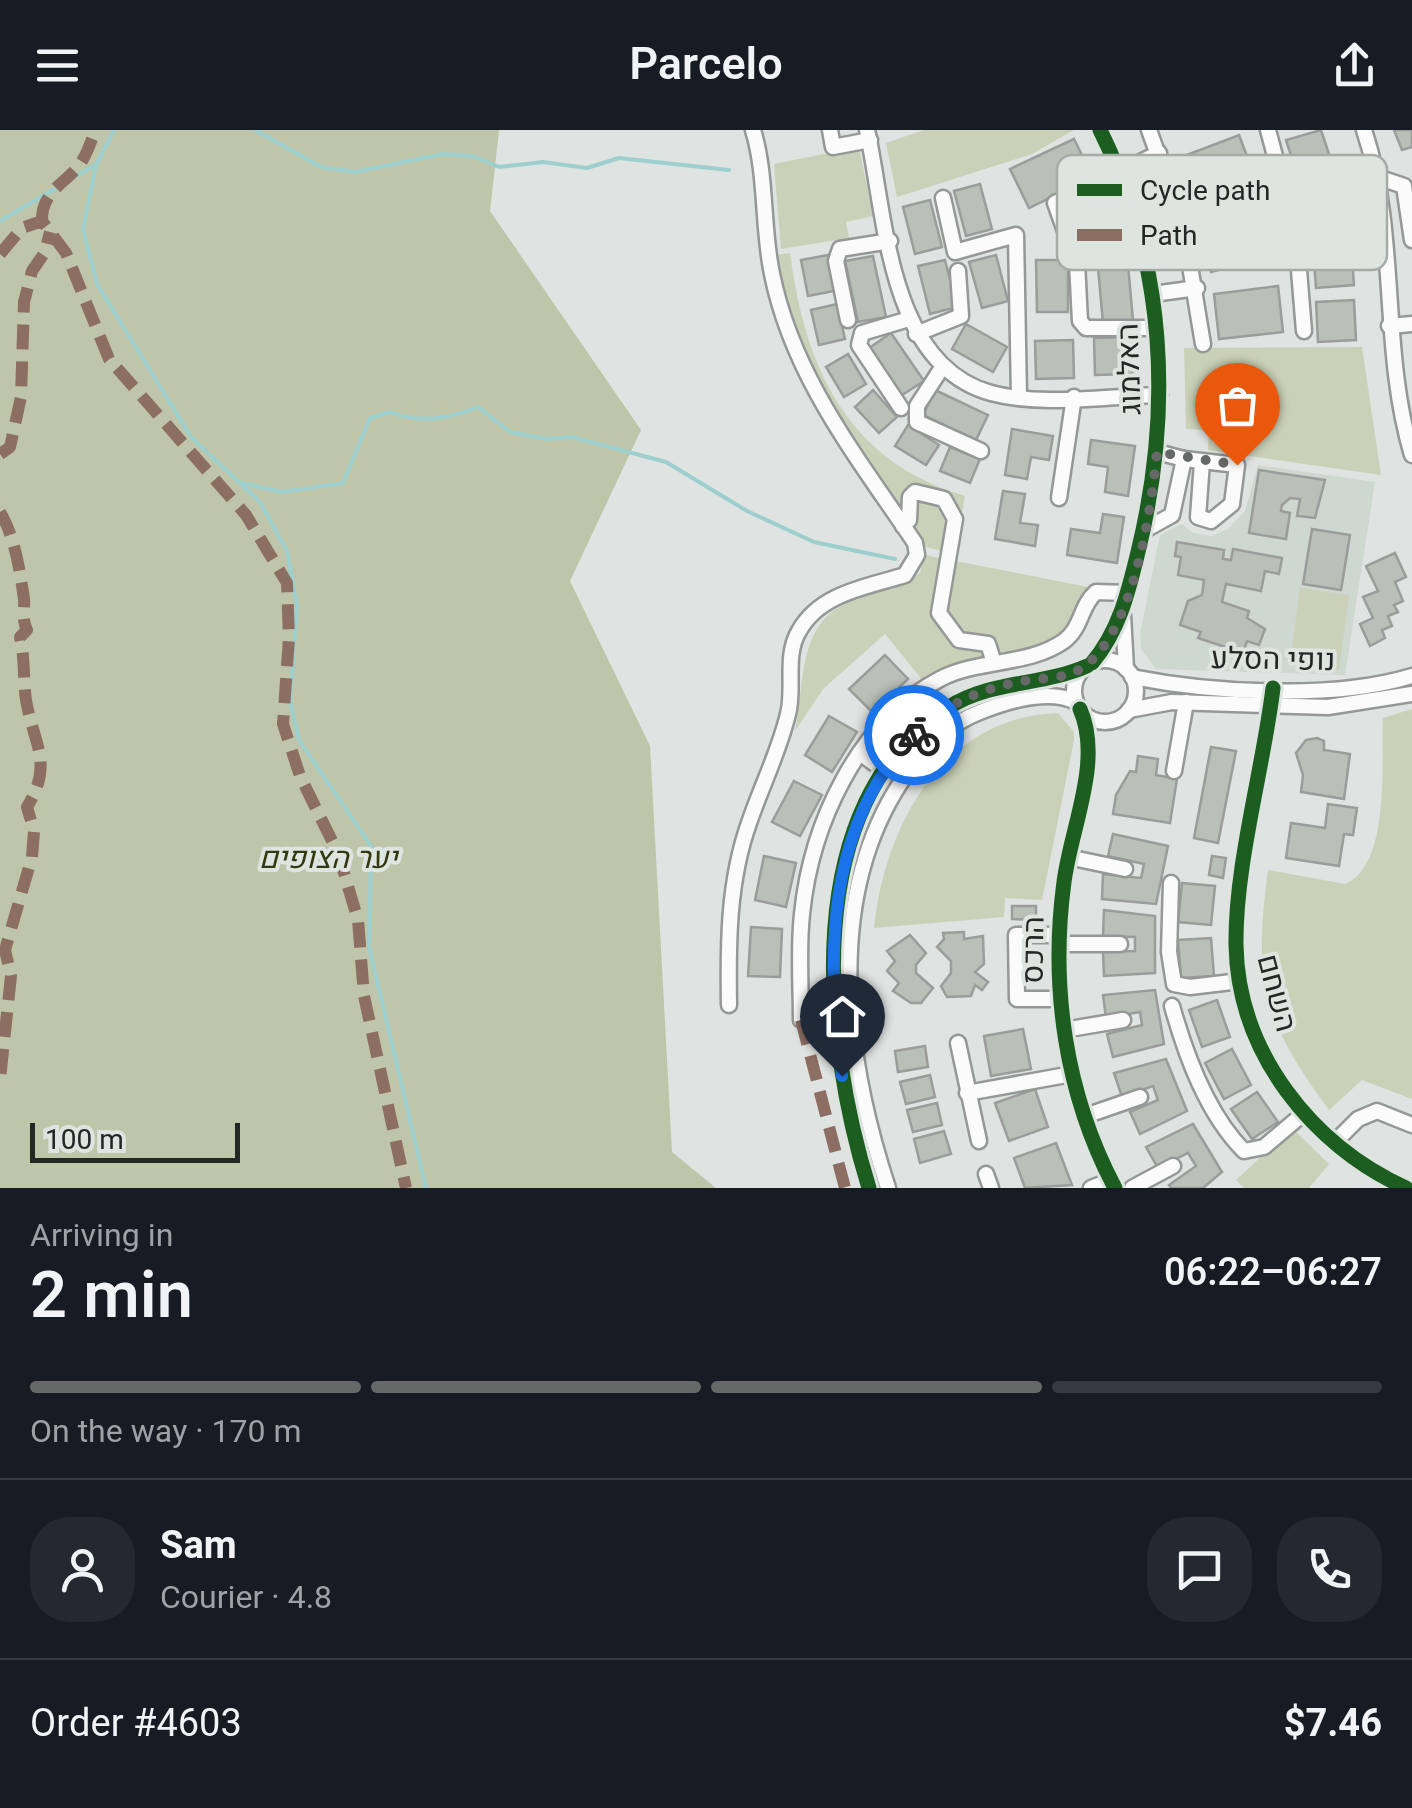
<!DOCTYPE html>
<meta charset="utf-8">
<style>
body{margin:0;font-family:Georgia,Heebo,serif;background:#242831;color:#f1f3f6;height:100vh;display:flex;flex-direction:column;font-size:38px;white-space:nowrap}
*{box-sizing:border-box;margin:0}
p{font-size:32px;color:#9ea1a6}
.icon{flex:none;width:55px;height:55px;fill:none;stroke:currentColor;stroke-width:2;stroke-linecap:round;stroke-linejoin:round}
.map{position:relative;height:1058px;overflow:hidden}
.sheet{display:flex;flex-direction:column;background:#171b24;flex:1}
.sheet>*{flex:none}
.scale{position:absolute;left:30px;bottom:25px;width:210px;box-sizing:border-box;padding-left:10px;border:5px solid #252726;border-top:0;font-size:28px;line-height:35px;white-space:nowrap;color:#252726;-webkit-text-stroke:8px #dee4e0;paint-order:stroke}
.pin{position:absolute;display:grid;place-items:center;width:85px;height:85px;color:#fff;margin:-102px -42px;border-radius:50% 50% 50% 0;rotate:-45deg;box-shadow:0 0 10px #0007}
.pin .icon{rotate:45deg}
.courier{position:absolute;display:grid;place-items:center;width:100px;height:100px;margin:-50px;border:8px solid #1a73e8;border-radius:50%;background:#fff;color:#222;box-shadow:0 2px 12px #0007}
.head em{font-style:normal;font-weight:600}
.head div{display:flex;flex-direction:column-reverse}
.head{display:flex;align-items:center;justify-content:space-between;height:170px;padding:0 30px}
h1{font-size:65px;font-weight:600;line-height:75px}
.bar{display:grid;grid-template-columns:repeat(4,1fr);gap:15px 10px;align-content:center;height:120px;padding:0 30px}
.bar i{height:12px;border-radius:8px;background:#363941}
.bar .selected{background:#666967}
.bar p{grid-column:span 4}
.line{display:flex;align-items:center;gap:25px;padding:0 30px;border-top:2px solid #363941}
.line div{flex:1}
.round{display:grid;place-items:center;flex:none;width:105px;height:105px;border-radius:40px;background:#242831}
header{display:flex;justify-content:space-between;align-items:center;height:130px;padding:0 30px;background:#171b24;font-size:45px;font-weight:600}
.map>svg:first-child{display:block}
</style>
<header><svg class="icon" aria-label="menu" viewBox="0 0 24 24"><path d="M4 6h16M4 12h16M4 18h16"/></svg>Parcelo<svg class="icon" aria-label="share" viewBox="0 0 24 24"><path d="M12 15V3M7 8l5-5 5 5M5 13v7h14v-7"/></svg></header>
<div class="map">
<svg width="1412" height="1058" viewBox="0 0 1412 1058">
<rect width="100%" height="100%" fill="#dfe3e1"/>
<!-- built -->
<polygon fill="#cfd7d1" points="1258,335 1375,352 1345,545 1156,539 1141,519 1140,504 1160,405 1182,394 1193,403 1211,406 1228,399 1245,381"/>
<!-- green -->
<g fill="#cbd1b8">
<polygon points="924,0 1074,0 1032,24 897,67 886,13"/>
<polygon points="859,17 873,86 846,92 849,108 781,119 774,34"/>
<path d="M790,123C805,238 847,331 965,366L954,425L923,416C860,324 798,237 776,125Z"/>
<polygon points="1362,217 1381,345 1208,320 1209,300 1186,299 1184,218"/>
<path d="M925,425L1088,457C1079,470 1076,489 1067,501C1042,533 959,525 924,552L885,504L823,559L795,601C805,555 797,493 848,473C872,463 897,457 920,443Z"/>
<polygon points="1300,458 1349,465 1339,540 1290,534"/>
<path d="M1412,579V969L1362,950L1329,980C1263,890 1253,852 1268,740L1345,754C1391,735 1381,631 1383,588Z"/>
<path d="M1058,583L1074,602V610L1042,770L1005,768L1004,787L874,798C885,694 943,587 1058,583Z"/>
<polygon points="1292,998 1329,1034 1309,1058 1244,1058 1236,1050"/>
</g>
<!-- forest -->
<polygon fill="#bfc5a8" points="0,0 499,0 490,81 641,300 570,451 650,616 672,1022 716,1058 0,1058"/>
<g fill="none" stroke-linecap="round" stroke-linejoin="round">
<!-- stream -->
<g stroke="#9ccfcd" stroke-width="4">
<polyline points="114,0 96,35 83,99 97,154 191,307 260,372 287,421 297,476 290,571 299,610 371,716 369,817 426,1058"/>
<polyline points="255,0 321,37 355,42 443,24 473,26 499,37 543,32 587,38 619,28 729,40"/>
<polyline points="0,91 95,35"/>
<path d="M241,353L282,362L343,353L370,288L390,282C420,294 448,289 478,277L510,302L547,309L572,307L666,332L747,381L814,412L895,429"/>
</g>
</g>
<!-- building -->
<g fill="#b8c0b7" stroke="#9b9d9c" stroke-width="2.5">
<polygon points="1321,0 1332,33 1297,44 1286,10"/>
<polygon points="1394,0 1412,0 1412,17 1402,20"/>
<polygon points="1239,5 1256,50 1194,74 1176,29"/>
<polygon points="1074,9 1093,47 1029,78 1010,39"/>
<polygon points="980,54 992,99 966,106 954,61"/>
<polygon points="930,70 942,117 915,124 903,77"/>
<polygon points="1263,83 1275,126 1211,142 1200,98"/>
<polygon points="1351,115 1354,155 1316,158 1313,118"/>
<polygon points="828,125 834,161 808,166 801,130"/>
<polygon points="996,125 1008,171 982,178 969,132"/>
<polygon points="873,126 886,187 858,192 845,131"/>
<polygon points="945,130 957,177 930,184 918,136"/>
<polygon points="1036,130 1068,130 1068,182 1037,182"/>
<polygon points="1128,135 1133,190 1103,193 1098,138"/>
<polygon points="1278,156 1283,202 1219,209 1214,164"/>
<polygon points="1354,170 1356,210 1318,212 1316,172"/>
<polygon points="837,174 845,209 819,215 811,180"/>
<polygon points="966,194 1007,217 993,242 952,219"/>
<polygon points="891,203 924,251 902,265 869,218"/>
<polygon points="1132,207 1133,244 1095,245 1094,208"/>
<polygon points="1073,210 1074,248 1036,249 1035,211"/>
<polygon points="848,224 866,254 844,267 826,237"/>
<polygon points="873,260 897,287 879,303 855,277"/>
<polygon points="935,260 988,285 976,310 923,285"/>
<polygon points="908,295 939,315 926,335 895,316"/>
<polygon points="1012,299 1053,306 1049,330 1031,327 1027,349 1005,345"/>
<polygon points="1091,310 1135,316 1128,366 1105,362 1108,337 1088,334"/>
<polygon points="950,317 980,329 970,353 940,341"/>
<polygon points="1259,340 1325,350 1315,388 1297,386 1300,369 1290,368 1282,375 1281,381 1290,383 1286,409 1249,403"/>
<polygon points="1003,361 1025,364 1020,393 1038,395 1035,416 995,409"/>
<polygon points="1103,384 1124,387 1117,433 1067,425 1071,399 1100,403"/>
<polygon points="1312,399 1350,405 1341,460 1303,454"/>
<polygon points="1177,412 1224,420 1223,429 1231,430 1233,419 1282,428 1279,444 1265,441 1261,461 1226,454 1222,472 1249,481 1247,488 1265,499 1259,515 1247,511 1243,523 1198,508 1201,502 1180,495 1188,471 1202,465 1204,450 1178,445 1181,427 1175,426"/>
<polygon points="1395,423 1406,447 1395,452 1403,471 1394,475 1398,482 1388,486 1392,496 1382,500 1385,508 1370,516 1360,494 1373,488 1363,467 1378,461 1366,436"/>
<polygon points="885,525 908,549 873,583 849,559"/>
<polygon points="829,586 857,602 832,642 805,625"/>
<polygon points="1317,608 1324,611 1324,620 1350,624 1344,669 1301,662 1303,645 1296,623 1306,610"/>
<polygon points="1211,617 1236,621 1218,713 1194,708"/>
<polygon points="1138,626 1158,629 1156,645 1177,649 1170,693 1113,684 1116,665 1130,641 1136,642"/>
<polygon points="794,651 822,665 800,706 772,692"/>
<polygon points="1328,674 1357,678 1353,705 1344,704 1339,736 1286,728 1291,693 1325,698"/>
<polygon points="1113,704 1168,716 1156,774 1102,769 1103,744 1141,748 1144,734 1108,726"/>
<polygon points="764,726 796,733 786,777 755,770"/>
<polygon points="1212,726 1226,728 1223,748 1209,745"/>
<polygon points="1182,753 1215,756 1211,795 1178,792"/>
<polygon points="1012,776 1036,776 1036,790 1012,789"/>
<polygon points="1104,780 1155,786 1155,843 1104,846 1103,822 1135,821 1135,807 1103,806"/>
<polygon points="751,797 782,799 780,847 748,846"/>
<polygon points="964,802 964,809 983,806 984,834 975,842 988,852 982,860 975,855 971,866 947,867 941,856 951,843 951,831 937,817 944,809 943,803"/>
<polygon points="910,805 926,823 916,835 916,843 933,858 921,873 911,873 893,861 899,853 887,841 895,831 887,821"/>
<polygon points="1211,808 1214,846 1181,848 1178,810"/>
<polygon points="1155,860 1164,914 1113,927 1107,904 1142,895 1140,882 1106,888 1103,865"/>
<polygon points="1217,870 1230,907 1202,917 1189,880"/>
<polygon points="1023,899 1031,939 991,946 984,906"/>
<polygon points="925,916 928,937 898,942 895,921"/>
<polygon points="1232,919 1251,955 1224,969 1205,933"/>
<polygon points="1166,929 1187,981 1140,1004 1130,982 1158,970 1153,956 1122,967 1114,943"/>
<polygon points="930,945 935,967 906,974 900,952"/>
<polygon points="1035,959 1048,997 1009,1011 995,973"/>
<polygon points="1257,962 1278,992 1252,1009 1231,979"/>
<polygon points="937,973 942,995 913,1002 907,980"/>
<polygon points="1193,994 1222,1042 1203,1058 1171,1058 1169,1055 1196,1036 1188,1023 1158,1038 1146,1017"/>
<polygon points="944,1001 951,1024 920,1033 914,1009"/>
<polygon points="1056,1013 1072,1055 1025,1058 1014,1028"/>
</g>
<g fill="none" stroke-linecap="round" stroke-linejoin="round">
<defs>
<g id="minor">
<polyline points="830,0 833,17 870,10"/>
<path d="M867,0C886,86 888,235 991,263C1043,277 1107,266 1160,265"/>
<polyline points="1149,0 1178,81"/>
<polyline points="1268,0 1296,104 1304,201"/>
<path d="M1364,0C1399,105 1380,218 1412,325"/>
<polyline points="1377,47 1404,56 1412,110"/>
<polyline points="943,68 955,122 1016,105 1019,267"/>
<polyline points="1184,100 1203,214"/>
<polyline points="1296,104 1384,105"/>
<polyline points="1070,115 1055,73 1159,23"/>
<polyline points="1077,132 1080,191 1086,198 1157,198"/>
<polyline points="1153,164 1197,158"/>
<polyline points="848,190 836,131 840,119 890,111"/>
<polyline points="1389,196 1412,194"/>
<polyline points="916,204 961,186 958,141"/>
<polyline points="943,236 917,276 917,292 981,321"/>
<polyline points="901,278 859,215 862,203 909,189"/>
<polyline points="1184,329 1237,335 1232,374 1211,391 1198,387 1202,332"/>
<polyline points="1059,368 1074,267"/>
<polyline points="903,396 909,390 910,367 915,362 944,369 955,389 939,483 959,510 988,514 994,533"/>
<polyline points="1143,401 1172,385 1184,329 1157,322"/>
<polyline points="1123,485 1126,539"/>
<circle cx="1105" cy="561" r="31"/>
<path d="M1092,533C1119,501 1128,463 1138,422C1173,279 1166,133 1100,0"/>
<path d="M1132,547C1213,563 1333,570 1412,546"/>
<path d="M1273,558C1263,640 1235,735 1236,815C1238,923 1312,1015 1406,1058"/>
<path d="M1080,579C1103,631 1071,697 1064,752C1050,856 1065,964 1115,1058"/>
<polyline points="1129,580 1172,572 1328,577 1412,564"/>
<polyline points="860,623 886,642"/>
<polyline points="1174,641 1186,572"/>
<polyline points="1068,727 1125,739"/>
<polyline points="1171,753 1169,822 1174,854 1190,857 1240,851"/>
<polyline points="1059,805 1016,805 1017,869 1060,869"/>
<polyline points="1059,814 1120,814"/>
<path d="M729,875C728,814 728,752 749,693C761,657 779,622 788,584C795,558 784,526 799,501C820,463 867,457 905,445L917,425L915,413C858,328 793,248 772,144C762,97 767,46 753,0"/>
<path d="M1172,876C1186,926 1207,984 1244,1021L1264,1017L1303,984"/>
<path d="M801,890C801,855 798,819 802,784C811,694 858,592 940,549C978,529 1029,536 1064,511C1082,498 1080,476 1096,462L1128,463"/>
<polyline points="1064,900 1123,890"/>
<polyline points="958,913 979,1011"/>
<polyline points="967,963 1072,944"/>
<polyline points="1085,986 1140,967"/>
<polyline points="1334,1013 1358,989 1377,981 1412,995"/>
<polyline points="986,1044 991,1058"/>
<path d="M869,1058C824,913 796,673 949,577C992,550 1042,556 1087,536"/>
<path d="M888,1058C846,930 823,771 901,652C921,622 946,595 980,582C1008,571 1048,558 1076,572"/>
<polyline points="1091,1058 1111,1050"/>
<polyline points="1132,1058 1173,1036"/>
</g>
</defs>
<!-- minor casing -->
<use href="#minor" stroke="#959897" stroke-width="19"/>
<!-- minor -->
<use href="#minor" stroke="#fafbfa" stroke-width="14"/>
<!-- quiet -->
<g stroke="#8d6e63" stroke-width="12" stroke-dasharray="25 12" stroke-linecap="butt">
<path d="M42,91C41,60 68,53 82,31C88,22 91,10 96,0"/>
<polyline points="0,124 22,98 42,91 66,123 109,229 246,385 287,453 289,508 283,594 300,646 338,723 358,790 364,866 406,1058"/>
<polyline points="0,324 10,317 21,267 24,172 32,141 45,122 50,102"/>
<path d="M0,382C15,407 20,441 24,469C25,483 21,486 27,500L20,507C25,527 23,549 26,570C34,616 54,633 27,677L34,701L32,727L5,820L11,846L0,949"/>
<polyline points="801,890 845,1058"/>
</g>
<defs>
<g id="cycleway">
<path d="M1092,533C1119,501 1128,463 1138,422C1173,279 1166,133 1100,0"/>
<path d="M1273,558C1263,640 1235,735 1236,815C1238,923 1312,1015 1406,1058"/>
<path d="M1080,579C1103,631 1071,697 1064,752C1050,856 1065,964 1115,1058"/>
<path d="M869,1058C824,913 796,673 949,577C992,550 1042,556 1087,536"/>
</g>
</defs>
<!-- cycleway casing -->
<use href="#cycleway" stroke="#dee4e0" stroke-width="21"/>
<!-- cycleway -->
<use href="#cycleway" stroke="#1b5e20" stroke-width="15"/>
</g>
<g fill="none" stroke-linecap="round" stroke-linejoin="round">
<!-- done -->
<path stroke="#666967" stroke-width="10" stroke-dasharray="0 18" d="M914,605C944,575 982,558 1024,551C1039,548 1055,549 1070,544C1132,522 1151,381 1157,322L1237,335"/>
<!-- route -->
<path stroke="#1a73e8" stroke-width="12" d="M842,946C826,829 825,696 914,605"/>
</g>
<g text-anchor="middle" stroke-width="8" stroke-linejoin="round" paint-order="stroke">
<!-- street labels -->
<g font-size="30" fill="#252726" stroke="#dee4e0">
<text transform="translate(1129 239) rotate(-92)" y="10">האלמוג</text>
<text transform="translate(1273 529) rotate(1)" y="10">נופי הסלע</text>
<text transform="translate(1033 820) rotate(-89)" y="10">הרכס</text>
<text transform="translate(1277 863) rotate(75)" y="10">השחם</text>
</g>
<!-- park labels -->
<g font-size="30" font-style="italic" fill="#33380f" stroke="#dee4e0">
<text x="328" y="738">יער הצופים</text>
</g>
</g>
<!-- legend -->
<rect x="1057" y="25" width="330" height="115" rx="15" fill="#dee4e0" stroke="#a6aba8" stroke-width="2.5"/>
<rect x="1077" y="54" width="45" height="12" fill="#1b5e20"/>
<rect x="1077" y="99" width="45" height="12" fill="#8d6e63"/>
<g font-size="28" fill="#252726">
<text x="1140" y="70">Cycle path</text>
<text x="1140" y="115">Path</text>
</g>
</svg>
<div class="scale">100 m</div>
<div class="pin" style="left:1237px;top:335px;background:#ea580c"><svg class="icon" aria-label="bag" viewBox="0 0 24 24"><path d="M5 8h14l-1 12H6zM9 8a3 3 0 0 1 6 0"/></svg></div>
<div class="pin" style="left:842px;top:946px;background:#1f2937"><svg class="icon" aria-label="home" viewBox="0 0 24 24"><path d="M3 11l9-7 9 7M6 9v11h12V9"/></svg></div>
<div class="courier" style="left:914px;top:605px"><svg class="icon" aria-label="bike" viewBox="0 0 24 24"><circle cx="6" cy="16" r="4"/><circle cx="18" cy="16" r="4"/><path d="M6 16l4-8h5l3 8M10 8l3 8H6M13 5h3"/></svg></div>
</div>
<section class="sheet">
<div class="head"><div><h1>2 min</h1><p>Arriving in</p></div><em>06:22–06:27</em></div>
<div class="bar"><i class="selected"></i><i class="selected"></i><i class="selected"></i><i></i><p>On the way · 170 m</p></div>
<div class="line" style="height:180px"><a class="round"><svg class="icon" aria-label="person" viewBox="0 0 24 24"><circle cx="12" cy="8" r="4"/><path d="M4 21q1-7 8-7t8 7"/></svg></a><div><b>Sam</b><p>Courier · 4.8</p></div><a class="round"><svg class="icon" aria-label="chat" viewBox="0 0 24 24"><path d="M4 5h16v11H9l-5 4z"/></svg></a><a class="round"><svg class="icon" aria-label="phone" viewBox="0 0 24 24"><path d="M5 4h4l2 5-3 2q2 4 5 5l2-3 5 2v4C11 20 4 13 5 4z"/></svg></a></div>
<div class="line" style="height:130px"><div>Order #4603</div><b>$7.46</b></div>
</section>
